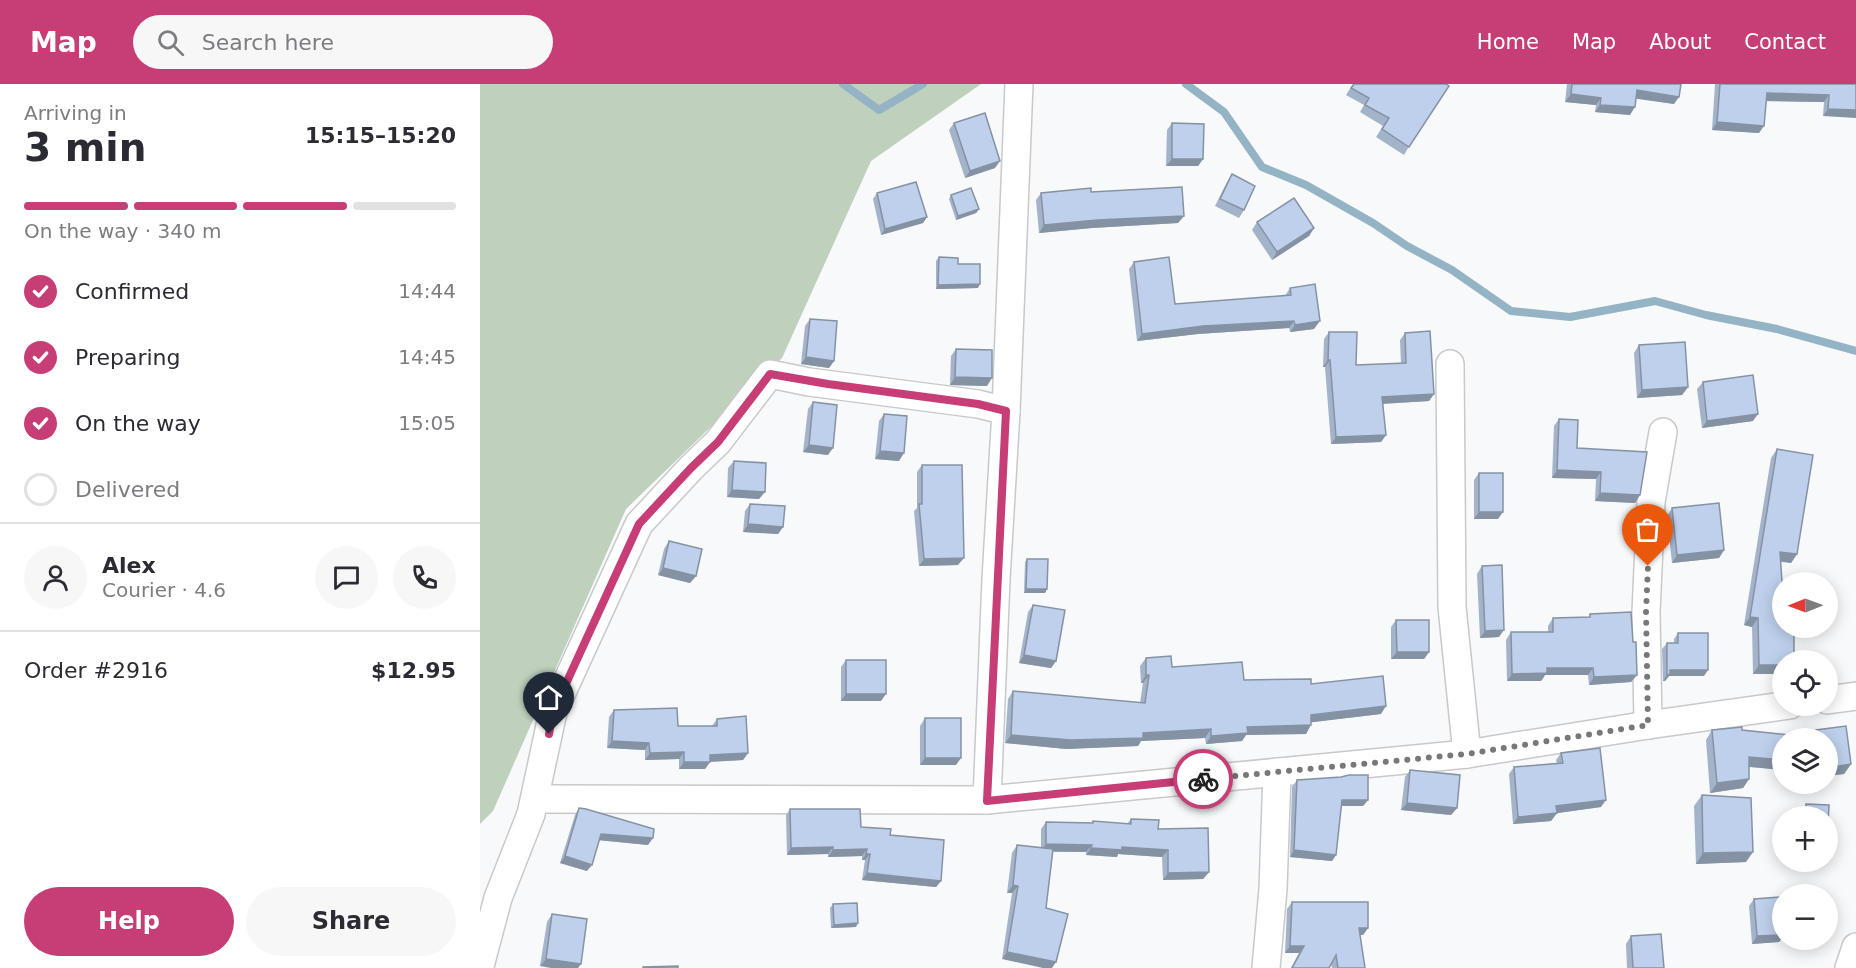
<!DOCTYPE html>
<meta charset="utf-8">
<style>
body{margin:0;font-family:"DejaVu Sans",sans-serif;background:#f7f7f7;color:#2b2b33;height:100vh;display:flex;flex-direction:column;font-size:22px;white-space:nowrap}
*{box-sizing:border-box;margin:0}
p{font-size:20px;color:#7c7c81}
.icon{flex:none;width:33px;height:33px;fill:none;stroke:currentColor;stroke-width:2;stroke-linecap:round;stroke-linejoin:round}
.map{position:relative;flex:1;overflow:hidden}
.drawer{display:flex;flex-direction:column;background:#fff;width:480px}
.drawer>*{flex:none}
.needle{width:39px;rotate:269deg}
.tools{position:absolute;left:1292px;top:488px;display:grid;gap:12px}
.tools a{display:grid;place-items:center;width:66px;height:66px;border-radius:50%;background:#fff;box-shadow:0 3px 15px #0003;font-size:30px}
.pin{position:absolute;display:grid;place-items:center;width:51px;height:51px;color:#fff;margin:-62px -26px;border-radius:50% 50% 50% 0;rotate:-45deg;box-shadow:0 0 6px #0007}
.pin .icon{rotate:45deg}
.courier{position:absolute;display:grid;place-items:center;width:60px;height:60px;margin:-30px;border:4px solid #c73d75;border-radius:50%;background:#fff;color:#222;box-shadow:0 2px 8px #0007}
.headline em{font-style:normal;font-weight:600}
.headline div{display:flex;flex-direction:column-reverse}
.headline{display:flex;align-items:center;justify-content:space-between;height:102px;padding:0 24px}
h1{font-size:39px;font-weight:600;line-height:45px}
.bar{display:grid;grid-template-columns:repeat(4,1fr);gap:9px 6px;align-content:center;height:72px;padding:0 24px}
.bar i{height:8px;border-radius:4px;background:#e1e1e2}
.bar .current{background:#c73d75}
.bar p{grid-column:span 4}
.line{display:flex;align-items:center;gap:15px;padding:0 24px;border-top:2px solid #e1e1e2}
.line div{flex:1}
.round{display:grid;place-items:center;flex:none;width:63px;height:63px;border-radius:32px;background:#f7f7f7}
ol{padding:0 24px;list-style:none}
li{display:flex;align-items:center;gap:18px;height:66px}
li p{margin-inline-start:auto}
li .icon{padding:6px;border-radius:50%;background:#c73d75;color:#fff;stroke-width:4}
li:last-child{color:#7c7c81}
li i{width:33px;height:33px;border:3px solid #e1e1e2;border-radius:50%}
.button{display:flex;gap:12px;margin-top:auto;padding:12px 24px}
.button a{flex:1;height:69px;border-radius:36px;background:#c73d75;color:#fff;font-size:24px;font-weight:600;line-height:69px;text-align:center}
.button a+a{background:#f7f7f7;color:#2b2b33}
header{display:flex;align-items:center;gap:36px;box-sizing:border-box;height:84px;padding:0 30px;background:#c73d75;color:#fff}
header strong{font-size:28px}
nav{display:flex;gap:33px;margin-inline-start:auto;font-size:21px}
.search{width:420px;height:54px;background:#f7f7f7;display:flex;align-items:center;gap:15px;box-sizing:border-box;padding:0 21px;border-radius:33px;color:#7c7c81;font-size:22px}
main{display:flex;flex:1;min-height:0}
.map>svg:first-child{display:block}
</style>
<header>
<strong>Map</strong>
<div class="search"><svg class="icon" aria-label="search" viewBox="0 0 24 24"><circle cx="10" cy="10" r="6"/><path d="M15 15l6 6"/></svg>Search here</div>
<nav><a>Home</a><a>Map</a><a>About</a><a>Contact</a></nav>
</header>
<main>
<section class="drawer">
<div class="headline"><div><h1>3 min</h1><p>Arriving in</p></div><em>15:15–15:20</em></div>
<div class="bar"><i class="current"></i><i class="current"></i><i class="current"></i><i></i><p>On the way · 340 m</p></div>
<ol>
<li><svg class="icon" aria-label="check" viewBox="0 0 24 24"><path d="M5 12l5 5 9-10"/></svg>Confirmed<p>14:44</p></li>
<li><svg class="icon" aria-label="check" viewBox="0 0 24 24"><path d="M5 12l5 5 9-10"/></svg>Preparing<p>14:45</p></li>
<li><svg class="icon" aria-label="check" viewBox="0 0 24 24"><path d="M5 12l5 5 9-10"/></svg>On the way<p>15:05</p></li>
<li><i></i>Delivered</li>
</ol>
<div class="line" style="height:108px"><a class="round"><svg class="icon" aria-label="person" viewBox="0 0 24 24"><circle cx="12" cy="8" r="4"/><path d="M4 21q1-7 8-7t8 7"/></svg></a><div><b>Alex</b><p>Courier · 4.6</p></div><a class="round"><svg class="icon" aria-label="chat" viewBox="0 0 24 24"><path d="M4 5h16v11H9l-5 4z"/></svg></a><a class="round"><svg class="icon" aria-label="phone" viewBox="0 0 24 24"><path d="M5 4h4l2 5-3 2q2 4 5 5l2-3 5 2v4C11 20 4 13 5 4z"/></svg></a></div>
<div class="line" style="height:78px"><div>Order #2916</div><b>$12.95</b></div>
<div class="button"><a>Help</a><a>Share</a></div>
</section>
<div class="map">
<svg width="1376" height="884" viewBox="0 0 1376 884">
<rect width="100%" height="100%" fill="#f7f9fb"/>
<!-- green -->
<polygon fill="#bfd0bd" points="0,0 501,0 391,77 302,274 146,425 13,727 0,740"/>
<g fill="none" stroke-linecap="round" stroke-linejoin="round">
<!-- stream -->
<g stroke="#94b3c4" stroke-width="8">
<polyline points="363,0 399,26 443,0"/>
<polyline points="706,0 744,28 782,83 826,101 893,139 927,162 972,186 1031,227 1090,233 1175,217 1226,231 1297,245 1376,267"/>
</g>
<defs>
<g id="minor">
<polyline points="970,280 972,523 987,670"/>
<polyline points="1347,616 1376,612"/>
<polyline points="1168,641 1166,528 1171,418 1183,348"/>
<polyline points="55,715 507,716 987,670 1168,641 1310,621"/>
<polyline points="507,716 516,495 526,327 539,0"/>
<polyline points="0,882 18,814 51,730 73,628 159,440 211,384 238,358 290,290 329,298 498,320 526,327"/>
<polyline points="786,884 793,805 797,688"/>
<polyline points="1369,884 1376,863"/>
</g>
</defs>
<!-- minor casing -->
<use href="#minor" stroke="#c8c9cb" stroke-width="30"/>
<!-- minor -->
<use href="#minor" stroke="#fff" stroke-width="27"/>
</g>
<!-- wall -->
<g fill="#a3b3ca">
<polygon points="873,0 966,0 924,71 896,53 903,42 880,28 884,21 866,11"/>
<polygon points="1087,0 1201,0 1194,20 1156,14 1150,31 1115,28 1116,21 1085,18"/>
<polygon points="1235,0 1376,0 1343,32 1344,18 1286,17 1279,49 1232,46"/>
<polygon points="474,39 515,84 485,94 469,46"/>
<polygon points="692,39 723,75 718,82 686,82 687,46"/>
<polygon points="752,90 764,126 759,134 735,122 747,98"/>
<polygon points="611,108 704,132 698,139 612,144 559,149 556,116 561,109"/>
<polygon points="397,109 447,133 443,139 401,151 393,115"/>
<polygon points="471,111 499,125 496,129 476,136 469,115"/>
<polygon points="777,138 834,144 829,152 792,176 772,146"/>
<polygon points="459,173 478,180 498,204 456,205 456,177"/>
<polygon points="654,178 695,220 805,212 810,204 834,245 810,248 809,244 718,250 657,257 649,185"/>
<polygon points="330,235 354,277 349,284 321,280 325,242"/>
<polygon points="849,248 876,281 921,279 920,256 925,249 954,310 949,317 903,320 906,351 901,358 851,360 845,283 843,283 844,255"/>
<polygon points="1159,261 1208,303 1202,311 1157,314 1154,269"/>
<polygon points="476,265 507,302 470,301 471,272"/>
<polygon points="1223,298 1273,337 1222,344 1217,305"/>
<polygon points="333,318 348,371 323,368 328,325"/>
<polygon points="404,330 419,377 395,375 399,337"/>
<polygon points="1079,335 1097,364 1160,411 1155,419 1115,417 1116,395 1072,394 1074,342"/>
<polygon points="1297,365 1317,470 1311,479 1301,478 1302,590 1273,590 1272,543 1264,541 1291,374"/>
<polygon points="254,377 279,415 247,413 248,384"/>
<polygon points="442,381 478,481 439,482 434,427 437,424 437,388"/>
<polygon points="999,389 1018,435 994,435 994,396"/>
<polygon points="270,420 303,443 298,450 263,448 265,427"/>
<polygon points="1192,424 1244,466 1239,474 1192,479 1187,432"/>
<polygon points="189,457 216,492 210,499 178,491 184,465"/>
<polygon points="547,475 567,505 565,509 544,509 545,478"/>
<polygon points="1002,482 1019,553 1000,554 997,490"/>
<polygon points="553,521 576,577 571,584 539,579 548,528"/>
<polygon points="1110,530 1153,558 1157,591 1151,598 1109,601 1108,591 1065,591 1061,597 1027,597 1026,556 1031,548 1068,548 1068,542 1073,534 1108,534"/>
<polygon points="916,536 949,568 944,575 911,575 911,543"/>
<polygon points="1198,549 1224,592 1189,592 1185,597 1183,597 1182,565 1187,559 1194,559 1194,555"/>
<polygon points="666,574 692,583 764,596 831,600 901,630 831,638 826,650 766,651 762,657 726,660 725,654 661,657 658,662 586,665 525,659 528,615 533,607 660,619 663,599 661,599 660,582"/>
<polygon points="366,576 401,617 361,617 361,583"/>
<polygon points="134,626 198,642 232,642 237,635 268,669 263,676 230,678 225,685 199,685 199,675 165,676 165,666 127,664 129,633"/>
<polygon points="445,634 476,681 440,681 440,642"/>
<polygon points="1366,642 1371,680 1364,690 1347,692 1347,654 1302,654 1302,686 1269,683 1269,695 1263,704 1230,709 1226,656 1232,646 1262,643 1262,646 1331,653 1336,646"/>
<polygon points="1081,669 1121,723 1077,729 1071,737 1033,740 1029,690 1034,683 1077,679 1076,676"/>
<polygon points="930,686 977,724 971,731 921,726 925,693"/>
<polygon points="817,696 888,716 883,722 861,722 856,771 852,777 810,773 812,703"/>
<polygon points="1222,711 1266,778 1216,780 1214,722"/>
<polygon points="1326,720 1347,732 1321,732 1321,727"/>
<polygon points="99,724 168,761 119,756 107,787 80,779 95,731"/>
<polygon points="310,725 410,751 461,797 456,803 382,796 385,776 382,776 382,772 348,773 348,770 307,771 306,731"/>
<polygon points="651,735 678,745 729,788 723,795 683,796 682,773 638,770 637,773 606,771 606,768 573,768 566,824 522,875 532,809 527,809 532,769 537,761 561,764 561,745 566,738 612,739 613,737 647,740"/>
<polygon points="1274,815 1302,825 1302,854 1299,858 1272,860 1269,822"/>
<polygon points="812,818 888,844 883,851 880,851 885,884 852,884 851,880 849,884 811,884 819,869 805,869 807,825"/>
<polygon points="353,820 376,843 351,844 350,824"/>
<polygon points="72,830 107,835 60,882 67,838"/>
<polygon points="1151,852 1184,884 1147,884 1146,860"/>
</g>
<!-- shaded-wall -->
<g fill="#8592a4">
<polygon points="1157,6 1199,13 1194,20 1151,14"/>
<polygon points="1287,9 1349,11 1344,18 1281,17"/>
<polygon points="1091,10 1121,14 1116,21 1085,18"/>
<polygon points="1120,21 1155,23 1150,31 1115,28"/>
<polygon points="1348,25 1376,26 1376,34 1343,32"/>
<polygon points="1237,38 1284,42 1279,49 1232,46"/>
<polygon points="692,75 723,75 718,82 686,82"/>
<polygon points="520,77 515,84 485,94 490,87"/>
<polygon points="499,125 496,129 476,136 478,132"/>
<polygon points="704,132 698,139 612,144 559,149 564,141 617,136"/>
<polygon points="447,133 443,139 401,151 405,145"/>
<polygon points="834,144 829,152 792,176 797,168"/>
<polygon points="500,200 498,204 456,205 458,201"/>
<polygon points="814,237 809,244 718,250 657,257 662,250 723,242"/>
<polygon points="840,237 834,245 810,248 815,241"/>
<polygon points="326,273 354,277 349,284 321,280"/>
<polygon points="848,276 850,276 845,283 843,283"/>
<polygon points="475,293 512,294 507,302 470,301"/>
<polygon points="1208,303 1202,311 1157,314 1162,306"/>
<polygon points="954,310 949,317 897,320 902,313"/>
<polygon points="1278,330 1273,337 1222,344 1227,337"/>
<polygon points="906,351 901,358 851,360 856,353"/>
<polygon points="329,361 353,364 348,371 323,368"/>
<polygon points="400,367 424,369 419,377 395,375"/>
<polygon points="1077,386 1121,388 1116,395 1072,394"/>
<polygon points="252,406 285,408 279,415 247,413"/>
<polygon points="1120,409 1160,411 1155,419 1115,417"/>
<polygon points="999,428 1023,428 1018,435 994,435"/>
<polygon points="268,440 303,443 298,450 263,448"/>
<polygon points="1244,466 1239,474 1192,479 1197,471"/>
<polygon points="1300,468 1317,470 1311,479 1294,476"/>
<polygon points="484,474 478,481 439,482 444,475"/>
<polygon points="183,484 216,492 210,499 178,491"/>
<polygon points="546,505 567,505 565,509 544,509"/>
<polygon points="1270,533 1278,534 1272,543 1264,541"/>
<polygon points="1024,546 1019,553 1000,554 1005,547"/>
<polygon points="917,568 949,568 944,575 911,575"/>
<polygon points="544,571 576,577 571,584 539,579"/>
<polygon points="1279,581 1302,581 1302,590 1273,590"/>
<polygon points="1067,584 1113,584 1108,591 1065,591 1061,597 1027,597 1032,590"/>
<polygon points="1190,586 1228,586 1224,592 1189,592 1185,597 1183,597"/>
<polygon points="666,591 669,591 663,599 661,599"/>
<polygon points="1157,591 1151,598 1109,601 1114,593"/>
<polygon points="366,610 406,610 401,617 361,617"/>
<polygon points="906,622 901,630 826,639 831,631"/>
<polygon points="831,641 826,650 766,651 762,657 726,660 731,652 767,643"/>
<polygon points="731,645 725,654 661,657 658,662 586,665 525,659 531,651 663,649"/>
<polygon points="132,657 169,659 165,666 127,664"/>
<polygon points="204,668 199,675 165,676 170,669"/>
<polygon points="268,669 263,676 225,678 230,671"/>
<polygon points="1269,673 1302,676 1302,686 1262,682"/>
<polygon points="445,674 481,674 476,681 440,681"/>
<polygon points="204,678 230,678 225,685 199,685"/>
<polygon points="1371,680 1364,690 1347,692 1347,684"/>
<polygon points="1269,695 1263,704 1230,709 1237,699"/>
<polygon points="862,716 888,716 883,722 857,722"/>
<polygon points="1126,716 1121,723 1071,730 1076,722"/>
<polygon points="927,719 977,724 971,731 921,726"/>
<polygon points="1077,729 1071,737 1033,740 1038,733"/>
<polygon points="121,750 173,754 168,761 117,756"/>
<polygon points="566,760 612,761 606,768 561,767"/>
<polygon points="353,763 348,770 307,771 311,764"/>
<polygon points="642,763 688,766 682,773 638,770 637,773 606,771 611,764"/>
<polygon points="387,765 382,772 348,773 353,766"/>
<polygon points="814,766 856,771 852,777 810,773"/>
<polygon points="1273,768 1266,778 1216,780 1223,769"/>
<polygon points="386,770 390,770 385,776 382,776"/>
<polygon points="85,772 112,781 107,787 80,779"/>
<polygon points="729,788 723,795 683,796 688,789"/>
<polygon points="387,789 461,797 456,803 382,796"/>
<polygon points="533,801 538,802 532,809 527,809"/>
<polygon points="378,839 376,843 351,844 354,841"/>
<polygon points="879,844 888,844 883,851 873,851"/>
<polygon points="1302,851 1302,854 1299,858 1272,860 1277,852"/>
<polygon points="810,862 824,862 819,869 805,869"/>
<polygon points="527,868 576,878 572,884 563,884 522,875"/>
<polygon points="66,875 101,880 98,884 71,884 60,882"/>
</g>
<!-- building -->
<g fill="#bed0eb" stroke="#8592a4" stroke-width="1.5">
<polygon points="874,0 966,0 969,2 929,63 902,45 909,34 885,21 889,14 871,4"/>
<polygon points="1092,0 1201,0 1199,13 1157,6 1155,23 1120,21 1121,14 1091,10"/>
<polygon points="1240,0 1376,0 1376,26 1348,25 1349,11 1287,9 1284,42 1237,38"/>
<polygon points="505,29 520,77 490,87 474,39"/>
<polygon points="692,39 724,40 723,75 692,75"/>
<polygon points="752,90 775,102 764,126 740,115"/>
<polygon points="436,98 447,133 405,145 397,109"/>
<polygon points="702,103 704,132 617,136 564,141 561,109 611,104 611,108"/>
<polygon points="491,104 499,125 478,132 471,111"/>
<polygon points="814,114 834,144 797,168 777,138"/>
<polygon points="459,173 478,174 478,180 500,180 500,200 458,201"/>
<polygon points="689,173 695,220 811,211 810,204 835,200 840,237 815,241 814,237 723,242 662,250 654,178"/>
<polygon points="330,235 357,237 354,277 326,273"/>
<polygon points="950,247 954,310 902,313 906,351 856,353 850,276 848,276 849,248 877,248 876,281 926,279 925,249"/>
<polygon points="1205,258 1208,303 1162,306 1159,261"/>
<polygon points="476,265 512,266 512,294 475,293"/>
<polygon points="1273,291 1278,330 1227,337 1223,298"/>
<polygon points="333,318 357,321 353,364 329,361"/>
<polygon points="404,330 427,332 424,369 400,367"/>
<polygon points="1079,335 1098,336 1097,364 1167,368 1160,411 1120,409 1121,388 1077,386"/>
<polygon points="1297,365 1333,371 1317,470 1300,468 1302,498 1302,543 1314,543 1314,576 1302,576 1302,581 1279,581 1278,534 1270,533"/>
<polygon points="254,377 286,379 285,408 252,406"/>
<polygon points="442,381 482,381 484,474 444,475 439,420 442,420"/>
<rect x="999" y="389" width="24" height="39"/>
<polygon points="1239,419 1244,466 1197,471 1192,424"/>
<polygon points="270,420 305,422 303,443 268,440"/>
<polygon points="189,457 222,465 216,492 183,484"/>
<polygon points="547,475 568,475 567,505 546,505"/>
<polygon points="1022,481 1024,546 1005,547 1002,482"/>
<polygon points="553,521 585,526 576,577 544,571"/>
<polygon points="1151,528 1153,558 1156,558 1157,591 1114,593 1113,584 1067,584 1067,589 1032,590 1031,548 1073,548 1073,534 1110,533 1110,530"/>
<polygon points="916,536 949,536 949,568 917,568"/>
<polygon points="1198,549 1228,549 1228,586 1190,586 1190,590 1187,591 1187,559 1198,559"/>
<polygon points="691,572 692,583 762,578 764,596 831,595 831,600 903,592 906,622 831,631 831,641 767,643 768,649 731,652 731,645 663,649 663,654 591,656 531,651 533,607 665,619 669,591 666,591 666,574"/>
<rect x="366" y="576" width="40" height="34"/>
<polygon points="197,624 198,642 237,642 237,635 266,632 268,669 230,671 230,678 204,678 204,668 170,669 169,659 132,657 134,626"/>
<rect x="445" y="634" width="36" height="40"/>
<polygon points="1366,642 1371,680 1347,684 1347,654 1302,654 1302,676 1269,673 1269,695 1237,699 1232,646 1262,643 1262,646 1337,654 1336,646"/>
<polygon points="1120,664 1126,716 1076,722 1077,729 1038,733 1034,683 1083,679 1081,669"/>
<polygon points="930,686 980,691 977,724 927,719"/>
<polygon points="869,691 888,691 888,716 862,716 856,771 814,766 817,696 861,693"/>
<polygon points="1222,711 1271,714 1273,768 1223,769"/>
<polygon points="1326,720 1349,721 1347,766 1347,732 1326,732"/>
<polygon points="99,724 106,725 174,745 173,754 121,750 112,781 85,772"/>
<polygon points="310,725 380,725 381,743 411,745 410,751 464,756 461,797 387,789 390,770 386,770 387,765 353,766 353,763 311,764"/>
<polygon points="651,735 679,736 678,745 728,744 729,788 688,789 688,766 642,763 642,766 611,764 612,761 566,760 566,738 613,739 613,737 651,740"/>
<polygon points="537,761 573,765 566,824 588,830 576,878 527,868 538,802 533,801"/>
<polygon points="1301,813 1302,851 1277,852 1274,815"/>
<polygon points="812,818 888,818 888,844 879,844 885,884 858,884 856,871 849,884 812,884 824,862 810,862"/>
<polygon points="377,819 378,839 354,841 353,820"/>
<polygon points="72,830 107,835 101,880 66,875"/>
<polygon points="1181,850 1184,884 1153,884 1151,852"/>
<polygon points="198,882 198,884 163,884 163,883"/>
</g>
<g fill="none" stroke-linecap="round" stroke-linejoin="round">
<!-- done -->
<polyline stroke="#767879" stroke-width="6" stroke-dasharray="0 10.8" points="723,695 987,670 1168,641 1166,528 1168,482"/>
<!-- route -->
<polyline stroke="#c73d75" stroke-width="8" points="69,650 73,628 159,440 211,384 238,358 290,290 348,300 498,320 526,327 507,717 723,695"/>
</g>
</svg>
<div class="tools">
<a><svg class="needle" viewBox="-14 -14 28 28"><path d="M0-13l5 13h-10z" fill="#e53935"/><path d="M0 13l5-13h-10z" fill="#7c7c81"/></svg></a>
<a><svg class="icon" aria-label="locate" viewBox="0 0 24 24"><circle cx="12" cy="12" r="6"/><path d="M12 2v4M12 18v4M2 12h4M18 12h4"/></svg></a>
<a><svg class="icon" aria-label="layers" viewBox="0 0 24 24"><path d="M12 4l9 5-9 5-9-5zM3 14l9 5 9-5"/></svg></a>
<a>+</a>
<a>−</a>
</div>
<div class="pin" style="left:1168px;top:482px;background:#ea580c"><svg class="icon" aria-label="bag" viewBox="0 0 24 24"><path d="M5 8h14l-1 12H6zM9 8a3 3 0 0 1 6 0"/></svg></div>
<div class="pin" style="left:69px;top:650px;background:#1f2937"><svg class="icon" aria-label="home" viewBox="0 0 24 24"><path d="M3 11l9-7 9 7M6 9v11h12V9"/></svg></div>
<div class="courier" style="left:723px;top:695px"><svg class="icon" aria-label="bike" viewBox="0 0 24 24"><circle cx="6" cy="16" r="4"/><circle cx="18" cy="16" r="4"/><path d="M6 16l4-8h5l3 8M10 8l3 8H6M13 5h3"/></svg></div>
</div>
</main>
